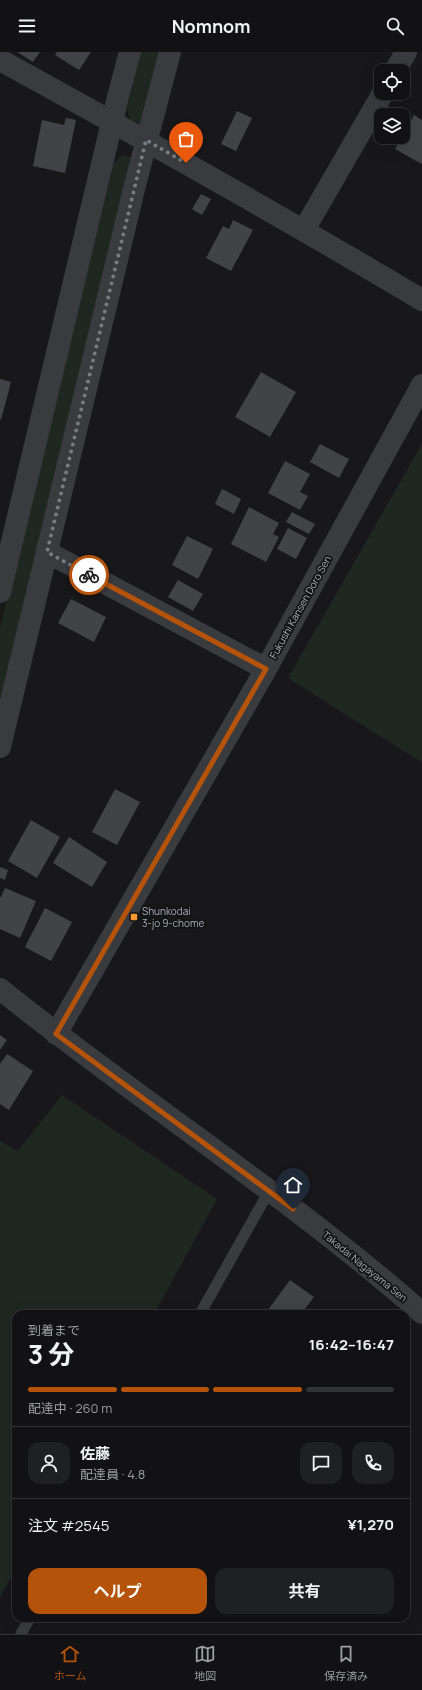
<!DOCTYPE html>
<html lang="ja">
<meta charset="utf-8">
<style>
body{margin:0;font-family:Manrope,"Noto Sans JP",sans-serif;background:#1f2022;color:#f1f3f6;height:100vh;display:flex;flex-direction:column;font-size:15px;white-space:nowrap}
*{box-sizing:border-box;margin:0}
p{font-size:13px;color:#9c9ea0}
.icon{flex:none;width:22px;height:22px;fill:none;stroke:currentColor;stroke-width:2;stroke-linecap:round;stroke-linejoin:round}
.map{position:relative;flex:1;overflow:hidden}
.panel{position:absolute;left:12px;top:1258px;width:398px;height:312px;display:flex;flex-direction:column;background:#121214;border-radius:12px;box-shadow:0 4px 16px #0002,0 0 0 1px #313234}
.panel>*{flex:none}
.controls{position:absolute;left:374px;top:12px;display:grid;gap:8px}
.controls a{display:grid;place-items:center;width:36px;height:36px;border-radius:8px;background:#121214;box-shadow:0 4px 16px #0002,0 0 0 1px #313234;font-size:20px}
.pin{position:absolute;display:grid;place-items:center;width:34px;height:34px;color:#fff;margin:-41px -17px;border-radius:50% 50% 50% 0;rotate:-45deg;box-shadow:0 0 4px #0007}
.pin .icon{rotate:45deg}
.courier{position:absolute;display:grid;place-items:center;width:40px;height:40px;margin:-20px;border:3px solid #b45309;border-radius:50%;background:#fff;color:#222;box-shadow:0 1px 5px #0007}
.overview em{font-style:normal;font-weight:700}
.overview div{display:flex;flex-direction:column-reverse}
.overview{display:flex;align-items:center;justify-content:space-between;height:68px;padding:0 16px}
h1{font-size:26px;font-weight:700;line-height:30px}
.bar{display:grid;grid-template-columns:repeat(4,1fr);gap:6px 4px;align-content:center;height:48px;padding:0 16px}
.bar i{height:5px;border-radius:3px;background:#313234}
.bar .active{background:#b45309}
.bar p{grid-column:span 4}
.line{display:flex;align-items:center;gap:10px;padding:0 16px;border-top:1px solid #313234}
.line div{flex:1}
.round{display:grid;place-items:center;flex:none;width:42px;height:42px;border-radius:12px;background:#1f2022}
.primary-button{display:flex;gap:8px;margin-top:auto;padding:8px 16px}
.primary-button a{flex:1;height:46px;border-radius:12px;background:#b45309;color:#fff;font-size:16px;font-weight:700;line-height:46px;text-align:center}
.primary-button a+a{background:#1f2022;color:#f1f3f6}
header{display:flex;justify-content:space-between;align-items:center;height:52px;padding:0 16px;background:#121214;font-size:18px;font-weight:700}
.tabs{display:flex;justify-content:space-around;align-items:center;height:56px;border-top:1px solid #313234;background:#121214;font-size:11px;color:#9c9ea0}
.tabs a{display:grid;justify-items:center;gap:2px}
.tabs .active{color:#b45309}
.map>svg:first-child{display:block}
</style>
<header><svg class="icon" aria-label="menu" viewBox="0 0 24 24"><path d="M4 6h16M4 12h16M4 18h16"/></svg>Nomnom<svg class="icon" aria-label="search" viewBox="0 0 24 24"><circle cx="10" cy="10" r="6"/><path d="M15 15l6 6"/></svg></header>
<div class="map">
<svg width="422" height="1582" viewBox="0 0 422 1582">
<rect width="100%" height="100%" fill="#18181a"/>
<!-- green -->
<g fill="#1f2820">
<polygon points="141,0 168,0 145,74 131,68 127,58"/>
<polygon points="122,103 133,106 0,694 0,576 114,111"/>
<polygon points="422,392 422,708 421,710 288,626"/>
<polygon points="62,1043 217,1147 154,1262 16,1262 16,1516 0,1546 0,1089 18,1099"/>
</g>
<!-- building -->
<g fill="#424347">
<polygon points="17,0 40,0 33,10"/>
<polygon points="57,0 91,0 79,18 55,3"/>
<polygon points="237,59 252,66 236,99 221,92"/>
<polygon points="414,63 422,68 422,112 395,97"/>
<polygon points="66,66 76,68 65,121 33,114 42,68 64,73"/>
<polygon points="201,142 211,147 202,163 192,157"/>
<polygon points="233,168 253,178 231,219 206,206 223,174 229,177"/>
<polygon points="261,320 296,340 270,385 235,365"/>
<polygon points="0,327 11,330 1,368 0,367"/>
<polygon points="320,392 349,407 339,426 310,410"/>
<polygon points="285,409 310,422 300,440 308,444 300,458 268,441"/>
<polygon points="222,437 241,447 234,462 215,452"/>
<polygon points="249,455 279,471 273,482 279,485 266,510 231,492"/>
<polygon points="292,460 315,472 309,482 286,470"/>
<polygon points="288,476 307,486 296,507 277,497"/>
<polygon points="187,484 213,497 198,527 172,513"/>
<polygon points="178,528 203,542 193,559 168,545"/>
<polygon points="71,547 106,565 94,590 58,571"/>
<polygon points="115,737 140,750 117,793 92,780"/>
<polygon points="31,768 60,785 37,826 8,809"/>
<polygon points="69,785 107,810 92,835 53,811"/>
<polygon points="0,815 8,818 5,828 0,826"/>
<polygon points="5,836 36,849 20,886 0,877 0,845 1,845"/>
<polygon points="45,856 72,870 51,909 25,895"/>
<polygon points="0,983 7,988 0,998"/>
<polygon points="7,1002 33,1019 9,1058 0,1052 0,1012"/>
<polygon points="290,1228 314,1245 301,1262 274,1262 268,1258"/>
</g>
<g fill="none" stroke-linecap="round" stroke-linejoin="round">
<!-- service -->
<g stroke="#393b3f" stroke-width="11">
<polyline points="200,1262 269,1139"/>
<polyline points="21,1582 30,1566"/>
</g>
<!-- minor -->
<g stroke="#393b3f" stroke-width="22">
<path d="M0,8C142,86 283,165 422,248"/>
<polyline points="395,19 406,0"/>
<polyline points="304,178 383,41"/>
<polyline points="47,500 266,617"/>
<polyline points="0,540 118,45 130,0"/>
<polyline points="0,695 135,133 170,0"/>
<polyline points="56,982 266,617 422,333"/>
</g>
<!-- tertiary -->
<path stroke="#393b3f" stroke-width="22" d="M0,937C138,1048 289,1144 422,1261"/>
</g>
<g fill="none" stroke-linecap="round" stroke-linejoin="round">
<!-- done -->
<polyline stroke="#777b82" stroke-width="4" stroke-dasharray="0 7.2" points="89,523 47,500 146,88 186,111"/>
<!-- route -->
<polyline stroke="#b45309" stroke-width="5" points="89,523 266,617 56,982 293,1157"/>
</g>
<!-- markers -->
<rect fill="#fa9930" stroke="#131315" stroke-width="1.5" x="130" y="861" width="8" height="8" rx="2"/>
<g text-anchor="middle" stroke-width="3.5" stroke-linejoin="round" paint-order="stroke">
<!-- street labels -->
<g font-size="10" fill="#aab1ba" stroke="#131315">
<text transform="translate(300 555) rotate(-61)" y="4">Fukushi Kansen Doro Sen</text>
<text transform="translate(365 1214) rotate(39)" y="4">Takadai Nagayama Sen</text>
</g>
<!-- poi labels -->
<g font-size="10" fill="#aab1ba" stroke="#131315" text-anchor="start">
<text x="142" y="863">Shunkodai<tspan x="142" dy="12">3-jo 9-chome</tspan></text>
</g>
</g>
</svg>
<div class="controls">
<a><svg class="icon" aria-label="locate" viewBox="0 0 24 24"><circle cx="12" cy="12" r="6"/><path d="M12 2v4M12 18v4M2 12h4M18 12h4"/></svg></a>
<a><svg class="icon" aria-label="layers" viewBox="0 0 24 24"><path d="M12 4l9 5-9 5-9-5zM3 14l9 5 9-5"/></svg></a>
</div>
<div class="pin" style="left:186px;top:111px;background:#ea580c"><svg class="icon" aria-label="bag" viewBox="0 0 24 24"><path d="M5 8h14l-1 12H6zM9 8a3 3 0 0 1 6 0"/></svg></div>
<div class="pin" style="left:293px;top:1157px;background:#1f2937"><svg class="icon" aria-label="home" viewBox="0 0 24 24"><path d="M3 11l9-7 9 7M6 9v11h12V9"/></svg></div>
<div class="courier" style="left:89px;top:523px"><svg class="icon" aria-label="bike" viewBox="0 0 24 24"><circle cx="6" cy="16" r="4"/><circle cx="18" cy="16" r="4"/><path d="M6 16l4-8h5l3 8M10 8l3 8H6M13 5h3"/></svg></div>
<section class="panel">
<div class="overview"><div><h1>3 分</h1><p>到着まで</p></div><em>16:42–16:47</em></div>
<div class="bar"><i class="active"></i><i class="active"></i><i class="active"></i><i></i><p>配達中 · 260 m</p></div>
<div class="line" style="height:72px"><a class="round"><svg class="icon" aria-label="person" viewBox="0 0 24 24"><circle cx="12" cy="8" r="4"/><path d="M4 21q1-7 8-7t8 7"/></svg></a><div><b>佐藤</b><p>配達員 · 4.8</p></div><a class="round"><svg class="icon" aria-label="chat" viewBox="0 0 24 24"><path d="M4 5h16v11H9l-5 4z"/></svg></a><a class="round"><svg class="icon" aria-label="phone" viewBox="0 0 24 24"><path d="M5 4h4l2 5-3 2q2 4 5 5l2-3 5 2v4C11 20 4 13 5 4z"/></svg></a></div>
<div class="line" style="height:52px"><div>注文 #2545</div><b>¥1,270</b></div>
<div class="primary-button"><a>ヘルプ</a><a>共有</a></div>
</section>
</div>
<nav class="tabs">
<a class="active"><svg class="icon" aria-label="home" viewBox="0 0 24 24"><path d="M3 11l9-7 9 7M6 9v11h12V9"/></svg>ホーム</a>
<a><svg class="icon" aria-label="map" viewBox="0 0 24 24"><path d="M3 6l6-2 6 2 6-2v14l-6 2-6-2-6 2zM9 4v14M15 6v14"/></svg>地図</a>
<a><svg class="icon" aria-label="saved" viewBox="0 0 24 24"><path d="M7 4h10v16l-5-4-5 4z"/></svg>保存済み</a>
</nav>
